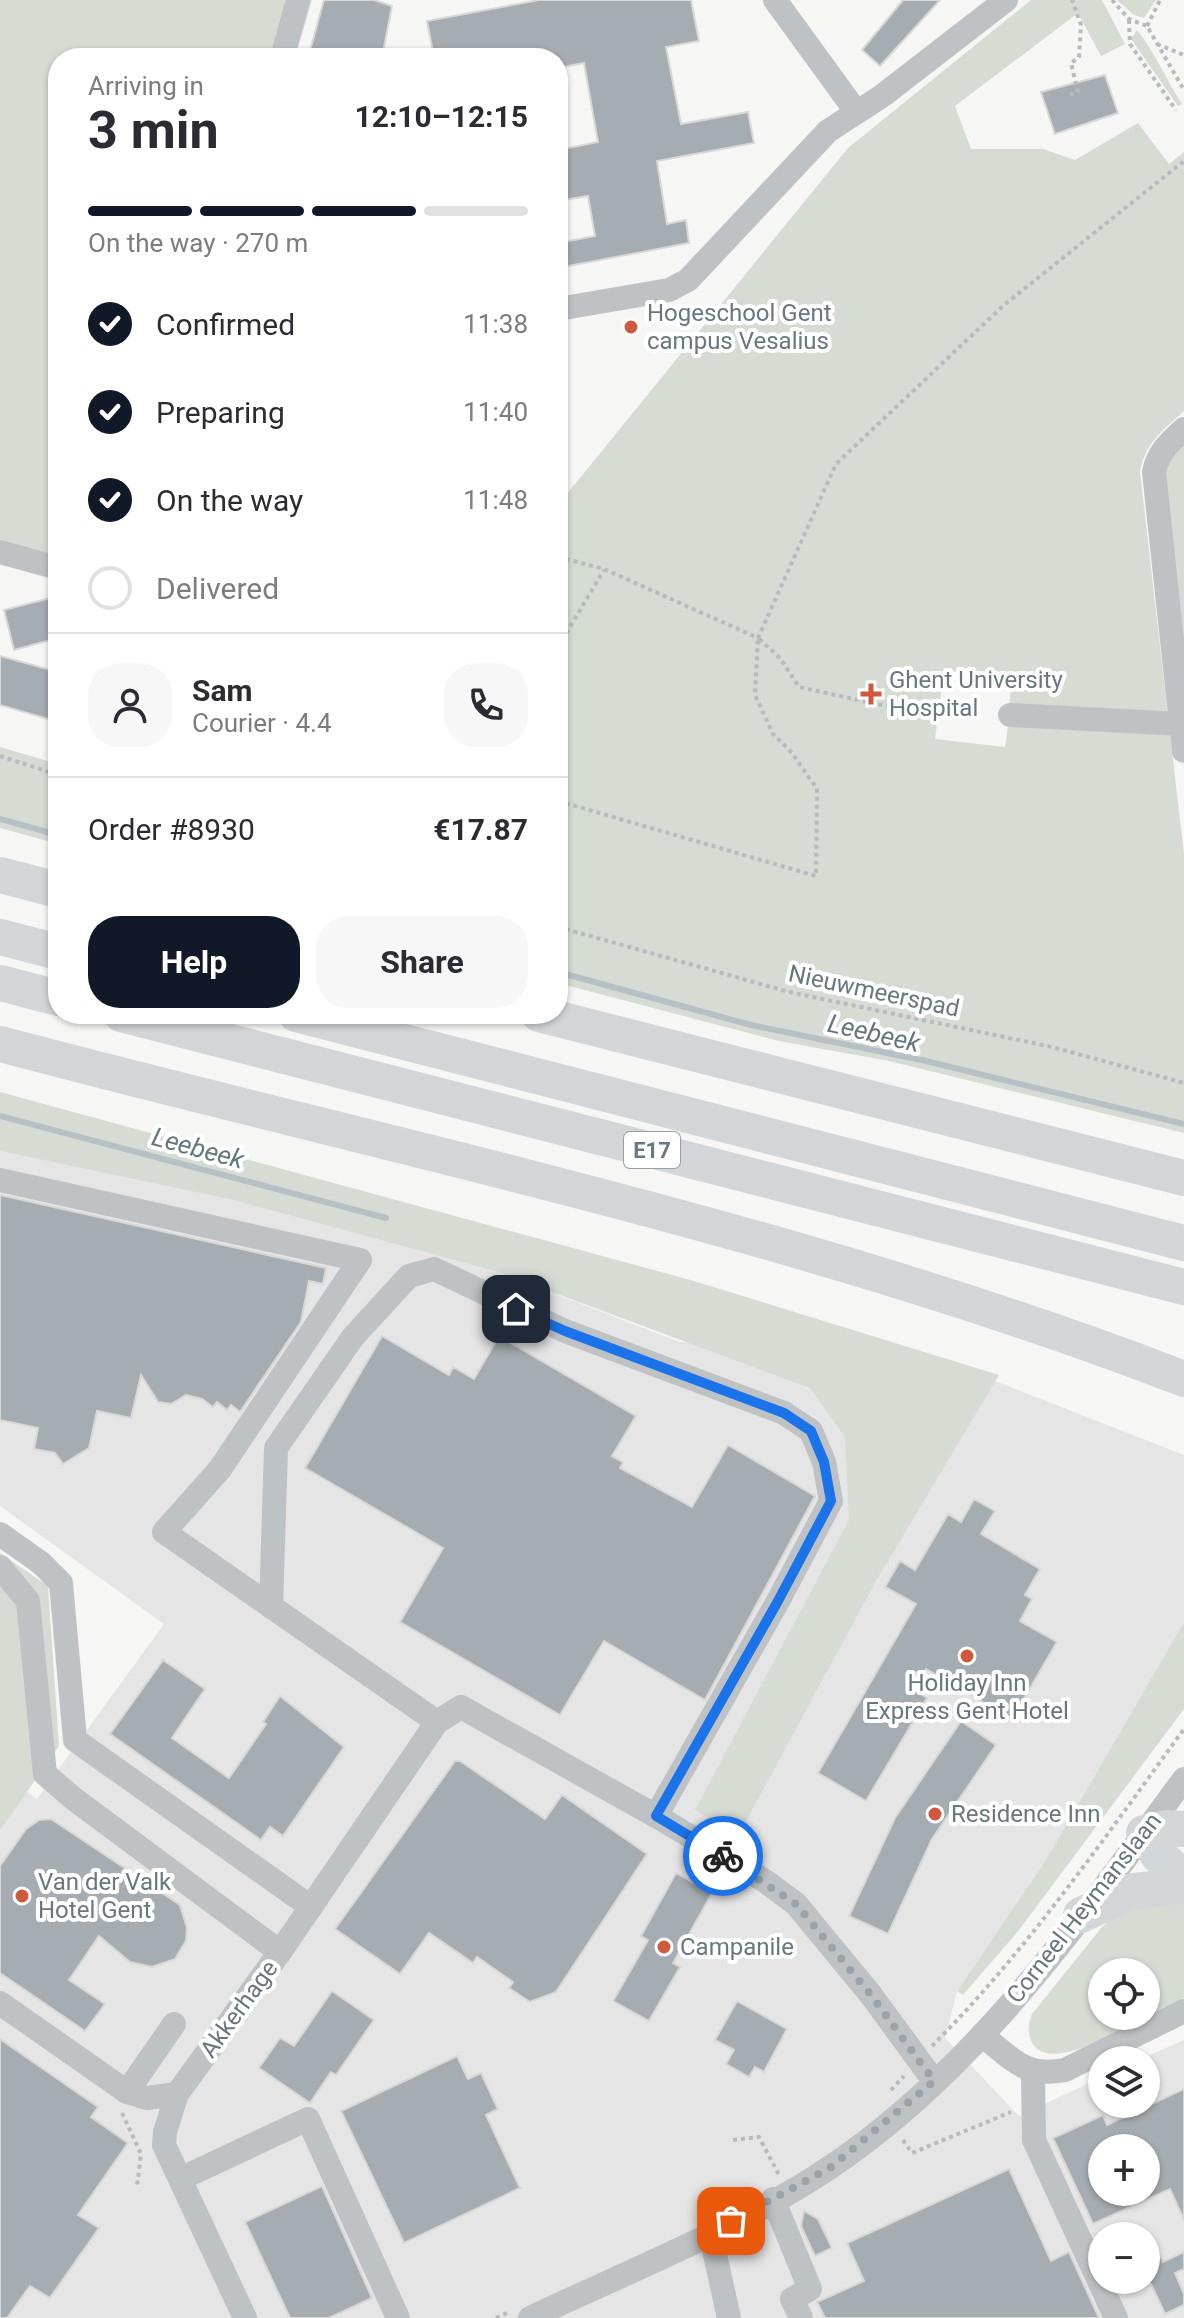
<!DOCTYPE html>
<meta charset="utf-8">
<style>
body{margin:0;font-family:Roboto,sans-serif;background:#f7f7f7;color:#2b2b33;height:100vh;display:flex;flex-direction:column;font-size:30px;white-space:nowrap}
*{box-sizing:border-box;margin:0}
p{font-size:26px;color:#7c7c81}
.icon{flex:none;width:44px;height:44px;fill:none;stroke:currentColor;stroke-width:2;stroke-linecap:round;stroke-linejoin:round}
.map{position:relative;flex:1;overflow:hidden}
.panel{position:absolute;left:48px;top:48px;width:520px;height:976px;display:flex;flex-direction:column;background:#fff;border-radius:32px;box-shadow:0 2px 6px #0004}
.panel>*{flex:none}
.buttons{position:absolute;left:1088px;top:1958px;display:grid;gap:16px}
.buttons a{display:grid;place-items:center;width:72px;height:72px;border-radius:50%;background:#fff;box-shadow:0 2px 6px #0004;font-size:40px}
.pin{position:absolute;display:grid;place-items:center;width:68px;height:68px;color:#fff;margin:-34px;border-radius:16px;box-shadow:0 4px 12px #0006}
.courier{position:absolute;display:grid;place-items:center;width:80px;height:80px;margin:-40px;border:6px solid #1a73e8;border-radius:50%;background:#fff;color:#222;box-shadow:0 2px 10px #0007}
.overview em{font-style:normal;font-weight:700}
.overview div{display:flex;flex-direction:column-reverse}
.overview{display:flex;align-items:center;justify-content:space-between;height:136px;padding:0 40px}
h1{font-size:52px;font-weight:700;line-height:60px}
.bar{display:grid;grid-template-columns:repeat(4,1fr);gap:12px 8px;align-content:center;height:96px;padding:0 40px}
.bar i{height:10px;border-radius:6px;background:#e1e1e2}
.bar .on{background:#111827}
.bar p{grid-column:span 4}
.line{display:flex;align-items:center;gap:20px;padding:0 40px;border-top:2px solid #e1e1e2}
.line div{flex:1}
.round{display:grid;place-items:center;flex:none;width:84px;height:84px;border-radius:32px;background:#f7f7f7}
ol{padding:0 40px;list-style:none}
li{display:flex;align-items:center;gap:24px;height:88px}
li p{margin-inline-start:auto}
li .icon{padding:8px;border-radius:50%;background:#111827;color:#fff;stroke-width:4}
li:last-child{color:#7c7c81}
li i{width:44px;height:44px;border:4px solid #e1e1e2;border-radius:50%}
.button{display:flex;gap:16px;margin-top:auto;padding:16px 40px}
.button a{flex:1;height:92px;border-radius:32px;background:#111827;color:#fff;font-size:32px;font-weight:700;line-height:92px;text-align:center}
.button a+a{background:#f7f7f7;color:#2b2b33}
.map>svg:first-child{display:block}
</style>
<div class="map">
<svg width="1184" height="2318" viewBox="0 0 1184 2318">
<rect width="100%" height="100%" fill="#f6f6f4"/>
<!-- built -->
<path fill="#e4e5e4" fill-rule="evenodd" d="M0,1151L233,1200L498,1272L680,1342L944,1361L1184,1455V1622L1044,1863L957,1991L945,2038L1019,2116L1102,2077V2104H1146V2060H1139L1184,2040V2318H0V1777L2,1774L37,1799L164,1624L0,1506ZM1102,2148H1146V2192H1102ZM1102,2236H1146V2280H1102Z"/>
<!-- green -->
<g fill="#d6dbd4">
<polygon points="0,0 312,0 295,58 58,58 58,573 0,558"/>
<path d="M1031,0H1102L1125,44L1101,56L1078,13L955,106L971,149H1043L1075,160L1138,123L1169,164L1184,152V411C1163,430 1145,443 1140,472L1168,716L1009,707L1012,679L944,671L935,739L1005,747L1008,726L1170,734L1184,854V1133L889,1061L779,1041L558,983V505L848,148Z"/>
<polygon points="1117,0 1156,0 1144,18 1134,15"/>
<path d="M1137,30C1155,52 1166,80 1182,104L1178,106L1131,39Z"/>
<polygon points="1184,441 1184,670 1165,462"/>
<polygon points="0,747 58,764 58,844 0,828"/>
<polygon points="0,1092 694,1281 999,1375 876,1581 738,1836 695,1810 849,1520 845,1437 810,1388 498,1272 233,1200 0,1151"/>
<polygon points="0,1553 48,1586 59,1746 0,1830"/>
<polygon points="1184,1622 1184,1709 1019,1930 963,1995 957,1991 1044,1863"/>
<path d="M1184,1901V1998L1146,2016V1972H1102V2016H1146C1123,2027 1052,2074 1033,2044C1027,2035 1028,2023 1032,2014L1102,1927L1118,1914L1134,1906Z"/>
</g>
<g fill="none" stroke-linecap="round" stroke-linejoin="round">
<!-- stream -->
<g stroke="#b7c1c5" stroke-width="6">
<polyline points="0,819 58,835"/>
<polyline points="558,972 751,1025 926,1061 1184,1124"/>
<polyline points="0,1116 386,1218"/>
</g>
</g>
<!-- building -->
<g fill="#a6adb2" stroke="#d8d8d6" stroke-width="2" fill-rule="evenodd">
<polygon points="324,0 374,0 392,6 382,58 308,58"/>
<polygon points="539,0 691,0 699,41 666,47 681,124 748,112 754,143 657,161 667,224 686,220 689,243 558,268 558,243 595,236 588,196 558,201 558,150 598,142 584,63 558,68 558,58 434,58 427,21"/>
<polygon points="903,0 940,0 880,66 862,50"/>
<polygon points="1105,75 1118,113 1055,134 1041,92"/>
<polygon points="58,596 58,638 14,650 4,610"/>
<polygon points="0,656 58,672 58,722 0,705"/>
<polygon points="0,1195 326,1268 323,1284 309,1281 301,1322 240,1412 231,1405 227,1410 217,1402 213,1407 202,1399 186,1395 171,1404 158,1402 141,1375 131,1418 97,1411 89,1448 63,1464 55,1453 34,1449 38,1428 0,1420"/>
<polygon points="382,1336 449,1375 453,1367 474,1379 499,1336 636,1416 612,1456 623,1462 620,1468 692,1507 728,1445 815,1496 705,1700 604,1641 560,1715 400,1622 443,1548 305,1468"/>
<polygon points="974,1499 995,1511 981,1534 1040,1569 1025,1595 1032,1599 1020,1621 1057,1642 1012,1719 926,1669 913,1689 927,1698 866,1801 818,1773 916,1604 885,1587 900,1561 915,1570 948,1514 961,1522"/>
<polygon points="163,1660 205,1689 172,1738 229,1778 266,1724 263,1722 280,1696 344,1747 283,1836 270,1827 261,1840 110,1734"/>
<polygon points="961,1721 996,1745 932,1839 888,1934 849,1916 895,1818"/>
<polygon points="455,1761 460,1761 545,1819 562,1795 647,1854 556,1992 530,2002 509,1988 513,1982 477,1957 473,1963 429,1933 400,1974 335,1929"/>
<polygon points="51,1819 180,1905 187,1928 186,1941 175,1959 152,1967 130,1962 99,1936 69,1980 105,2004 85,2031 0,1973 0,1866 26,1829 39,1820"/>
<polygon points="676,1873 712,1893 673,1963 680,1967 649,2021 613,2001 648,1940 641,1936"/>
<polygon points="332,1991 374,2020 336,2075 331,2072 310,2103 259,2068 280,2038 294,2046"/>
<polygon points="737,2001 787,2029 764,2072 755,2067 749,2077 726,2064 734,2050 715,2040"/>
<polygon points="0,2039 98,2107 91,2117 128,2143 78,2215 99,2228 50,2298 30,2286 7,2318 0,2318"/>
<polygon points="457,2056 468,2079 481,2073 498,2109 486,2115 520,2188 404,2243 341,2111"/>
<path d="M1184,2089V2220L1170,2189L1093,2224L1053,2138L1103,2115L1107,2125ZM1102,2148H1146V2192H1102Z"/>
<polygon points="1009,2169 1051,2261 1069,2252 1099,2318 825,2318 817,2302 864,2281 847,2243"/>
<polygon points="322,2186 372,2298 329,2318 290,2318 245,2222"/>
<polygon points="804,2211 818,2219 832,2248 815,2256 801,2226"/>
<polygon points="1158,2252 1163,2262 1184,2252 1184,2269 1175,2273 1184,2294 1184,2305 1165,2314 1151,2284 1146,2286 1146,2258"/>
</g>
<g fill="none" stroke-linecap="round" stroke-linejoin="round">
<!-- path -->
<g stroke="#b8bbbd" stroke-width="4" stroke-dasharray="4 4" stroke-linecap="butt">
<polyline points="1112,0 1129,19 1147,26 1184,90"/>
<polyline points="1129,20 1130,44 1176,110"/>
<polyline points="1147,26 1160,0"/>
<polyline points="1157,44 1184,55"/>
<polyline points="1070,95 1078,92 1071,63 1079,57 1081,25 1072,0"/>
<polyline points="558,557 604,569 758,638 836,464 1004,305 1184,161"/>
<polyline points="558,647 604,570"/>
<polyline points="0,756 58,775"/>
<polyline points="558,801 816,876 817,789 792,753 773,734 755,695 758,638 780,658 799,687 908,711"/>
<polyline points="558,927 789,992 1052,1047 1184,1083"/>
<path d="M932,2046C1027,1951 1105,1837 1184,1729"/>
<polyline points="891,2090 904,2076"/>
<polyline points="122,2113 141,2154 137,2186"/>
<polyline points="733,2140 759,2137 779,2175"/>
<polyline points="903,2140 912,2153 1011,2112"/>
<polyline points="496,2318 509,2312"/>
</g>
<!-- minor -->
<g stroke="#bec2c5" stroke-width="24">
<polyline points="775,0 855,110"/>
<polyline points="282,58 298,0"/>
<polyline points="564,308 669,290 688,280 828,131 882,96 1006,0"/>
<polyline points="0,552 58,568"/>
<path d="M1010,715L1181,724L1154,472C1158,452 1169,443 1184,429"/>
<polyline points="1181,724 1184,751"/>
<polyline points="0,1180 360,1260 220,1469 164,1532 437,1722"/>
<polyline points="0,1534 41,1563 61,1583 75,1740 311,1907"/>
<polyline points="0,1567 28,1601 45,1774 74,1799 280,1952"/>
<polyline points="271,1607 276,1448 353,1337 409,1276 434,1269 565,1331 784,1413 811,1431 824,1462 831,1501 778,1601 656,1816"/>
<polyline points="0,2003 127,2092 147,2098 177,2094"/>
<path d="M982,2035C1011,2058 1025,2078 1065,2070L1184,2011"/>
<polyline points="1033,2073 1034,2140 1116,2318"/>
<polyline points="127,2092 174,2024"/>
<polyline points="180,2179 308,2119 398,2318"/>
<polyline points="773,2199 810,2289 792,2299 801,2318"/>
<polyline points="710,2232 729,2318"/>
<polyline points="245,2318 164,2145 165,2132 177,2094 280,1952 437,1722 461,1707 656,1816 765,1881 796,1904 871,1995 934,2081"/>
<path d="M530,2318C627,2272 741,2227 829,2168C976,2070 1081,1919 1184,1779"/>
</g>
<!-- highway -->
<g stroke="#d2d6d9" stroke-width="36">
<polyline points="0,875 58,890"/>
<polyline points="0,937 58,952"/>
<polyline points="0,983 58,998"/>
<polyline points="121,1014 1184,1287"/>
<polyline points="296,1014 1184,1243"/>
<polyline points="539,1014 1184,1178"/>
<path d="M0,1044C396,1149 801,1231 1184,1379"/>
<polyline points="1184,1829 1166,1828 1144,1833 1158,1855 1184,1877"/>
<polyline points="1081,1915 1133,1891 1184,1886"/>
</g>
</g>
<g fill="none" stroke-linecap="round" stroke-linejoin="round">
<!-- done -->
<polyline stroke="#9aa3a9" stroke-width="8" stroke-dasharray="0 14.4" points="723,1856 796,1904 871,1995 934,2081 830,2168 731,2221"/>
<!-- route -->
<polyline stroke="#1a73e8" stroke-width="10" points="516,1309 565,1331 784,1413 811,1431 824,1462 831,1501 778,1601 656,1816 723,1856"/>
</g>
<!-- markers -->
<g fill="#ce593c" stroke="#fff" stroke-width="3">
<circle cx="631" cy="327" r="8"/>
<path d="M867 682h8v8h8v8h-8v8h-8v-8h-8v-8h8z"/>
<circle cx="967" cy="1656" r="8"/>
<circle cx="935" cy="1814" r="8"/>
<circle cx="22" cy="1896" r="8"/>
<circle cx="664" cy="1947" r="8"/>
</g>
<g text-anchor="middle" stroke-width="8" stroke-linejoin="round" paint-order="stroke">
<!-- shield labels -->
<rect fill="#fff" stroke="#96a0a7" stroke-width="2" x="624" y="1132" width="56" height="36" rx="6"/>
<g font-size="22" font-weight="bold" fill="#697781">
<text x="652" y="1158">E17</text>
</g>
<!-- poi labels -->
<g font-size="24" fill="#697781" stroke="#fff" text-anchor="start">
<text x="647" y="321">Hogeschool Gent<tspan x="647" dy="28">campus Vesalius</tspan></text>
<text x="889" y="688">Ghent University<tspan x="889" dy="28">Hospital</tspan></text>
<text x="967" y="1691" text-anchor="middle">Holiday Inn<tspan x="967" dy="28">Express Gent Hotel</tspan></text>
<text x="951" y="1822">Residence Inn</text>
<text x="38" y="1890">Van der Valk<tspan x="38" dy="28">Hotel Gent</tspan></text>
<text x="680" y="1955">Campanile</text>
</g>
<!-- street labels -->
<g font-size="24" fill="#697781" stroke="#fff">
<text transform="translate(874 991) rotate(12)" y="8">Nieuwmeerspad</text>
<text transform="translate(1084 1908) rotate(-52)" y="8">Corneel Heymanslaan</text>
<text transform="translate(239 2009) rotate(-54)" y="8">Akkerhage</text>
</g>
<!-- water labels -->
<g font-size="26" font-style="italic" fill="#65777e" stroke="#fff">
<text transform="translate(874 1033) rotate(13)" y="9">Leebeek</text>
<text transform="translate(198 1148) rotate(15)" y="9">Leebeek</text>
</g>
</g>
</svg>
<div class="buttons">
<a><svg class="icon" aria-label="locate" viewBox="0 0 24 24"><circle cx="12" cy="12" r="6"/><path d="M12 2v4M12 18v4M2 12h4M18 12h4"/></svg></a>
<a><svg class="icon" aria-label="layers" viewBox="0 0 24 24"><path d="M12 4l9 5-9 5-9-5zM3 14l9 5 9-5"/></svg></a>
<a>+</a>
<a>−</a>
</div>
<div class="pin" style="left:731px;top:2221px;background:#ea580c"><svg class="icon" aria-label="bag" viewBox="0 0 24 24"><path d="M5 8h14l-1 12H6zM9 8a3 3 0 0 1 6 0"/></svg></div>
<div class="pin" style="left:516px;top:1309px;background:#1f2937"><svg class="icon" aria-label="home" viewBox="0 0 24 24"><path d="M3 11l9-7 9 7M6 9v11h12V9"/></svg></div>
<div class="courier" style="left:723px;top:1856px"><svg class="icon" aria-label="bike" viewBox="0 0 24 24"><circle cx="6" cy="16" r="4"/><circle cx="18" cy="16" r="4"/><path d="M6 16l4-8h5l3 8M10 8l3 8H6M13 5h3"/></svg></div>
<section class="panel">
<div class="overview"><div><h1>3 min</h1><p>Arriving in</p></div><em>12:10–12:15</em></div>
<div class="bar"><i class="on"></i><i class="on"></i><i class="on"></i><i></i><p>On the way · 270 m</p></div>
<ol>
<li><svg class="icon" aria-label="check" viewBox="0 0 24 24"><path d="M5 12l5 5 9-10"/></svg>Confirmed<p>11:38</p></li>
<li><svg class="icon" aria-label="check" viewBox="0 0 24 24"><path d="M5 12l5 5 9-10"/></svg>Preparing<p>11:40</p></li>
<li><svg class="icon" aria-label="check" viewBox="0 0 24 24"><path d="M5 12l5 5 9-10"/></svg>On the way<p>11:48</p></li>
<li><i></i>Delivered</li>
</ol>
<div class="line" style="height:144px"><a class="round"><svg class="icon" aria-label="person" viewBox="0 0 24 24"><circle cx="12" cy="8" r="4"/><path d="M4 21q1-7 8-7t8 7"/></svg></a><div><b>Sam</b><p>Courier · 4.4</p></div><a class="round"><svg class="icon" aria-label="phone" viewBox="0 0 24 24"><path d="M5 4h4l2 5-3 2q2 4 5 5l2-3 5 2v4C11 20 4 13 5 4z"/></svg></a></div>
<div class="line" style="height:104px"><div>Order #8930</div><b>€17.87</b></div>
<div class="button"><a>Help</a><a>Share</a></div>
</section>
</div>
